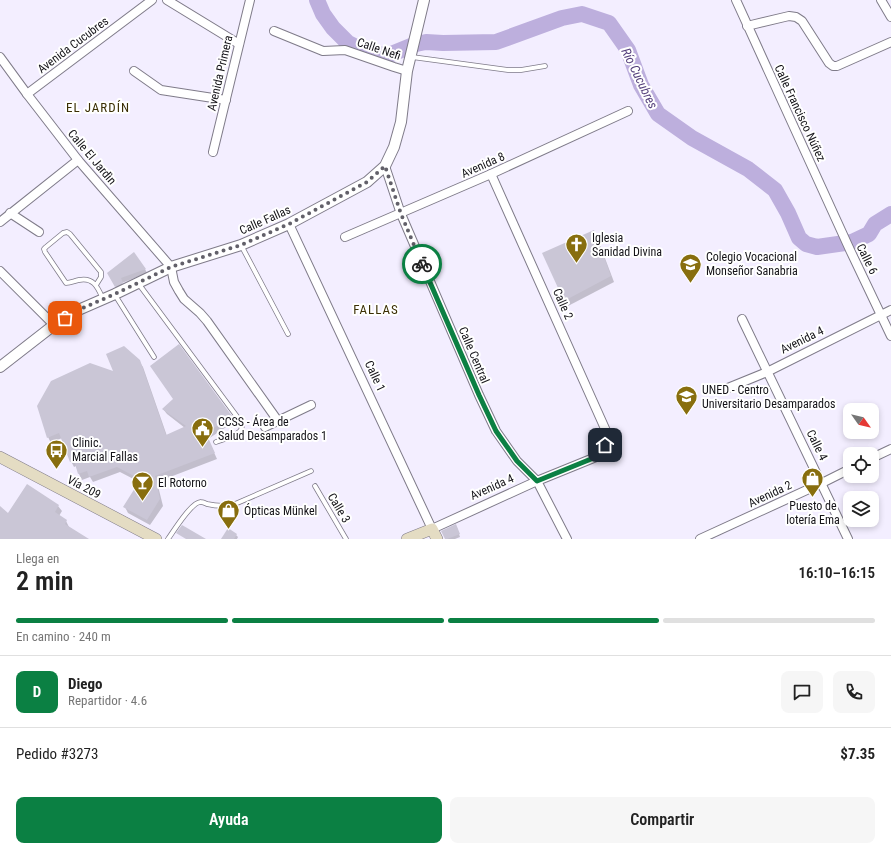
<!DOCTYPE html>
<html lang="es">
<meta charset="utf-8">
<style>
body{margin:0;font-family:"Roboto Condensed",sans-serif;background:#f6f6f6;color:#222;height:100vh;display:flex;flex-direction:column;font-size:15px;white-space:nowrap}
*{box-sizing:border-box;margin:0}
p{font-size:13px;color:#767676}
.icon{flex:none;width:22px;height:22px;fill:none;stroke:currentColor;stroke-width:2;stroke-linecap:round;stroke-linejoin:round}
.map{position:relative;height:539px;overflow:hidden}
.details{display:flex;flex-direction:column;background:#fff;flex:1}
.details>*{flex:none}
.needle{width:26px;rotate:124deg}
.fabs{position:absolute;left:843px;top:403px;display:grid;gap:8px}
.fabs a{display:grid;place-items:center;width:36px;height:36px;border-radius:8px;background:#fff;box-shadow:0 2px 6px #0003;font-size:20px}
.pin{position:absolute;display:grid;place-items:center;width:34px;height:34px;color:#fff;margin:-17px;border-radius:8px;box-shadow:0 2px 6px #0006}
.courier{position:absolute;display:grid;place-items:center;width:40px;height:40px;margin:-20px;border:3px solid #0b8043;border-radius:50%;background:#fff;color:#222;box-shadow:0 1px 5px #0007}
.headline em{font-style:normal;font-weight:600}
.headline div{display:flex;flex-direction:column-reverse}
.headline{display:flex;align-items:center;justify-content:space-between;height:68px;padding:0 16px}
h1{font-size:26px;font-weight:600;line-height:30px}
.bar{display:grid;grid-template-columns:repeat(4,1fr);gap:6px 4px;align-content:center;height:48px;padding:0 16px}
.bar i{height:5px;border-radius:3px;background:#e0e0e0}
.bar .on{background:#0b8043}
.bar p{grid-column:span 4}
.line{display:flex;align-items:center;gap:10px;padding:0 16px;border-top:1px solid #e0e0e0}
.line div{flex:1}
.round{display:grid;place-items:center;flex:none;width:42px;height:42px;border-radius:8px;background:#f6f6f6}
.cta{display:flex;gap:8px;margin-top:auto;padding:8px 16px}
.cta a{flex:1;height:46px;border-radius:8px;background:#0b8043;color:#fff;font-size:16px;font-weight:600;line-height:46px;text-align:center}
.cta a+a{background:#f6f6f6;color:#222}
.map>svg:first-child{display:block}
</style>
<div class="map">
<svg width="891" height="539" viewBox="0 0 891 539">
<rect width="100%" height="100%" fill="#f3eeff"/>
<!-- shadow -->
<g fill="#0003">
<polygon points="594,231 597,237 614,282 568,306 565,300"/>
<polygon points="145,269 147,273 122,283 124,287 118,290 108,273"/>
<polygon points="139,361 143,367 167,436 185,428 167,414 163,409 231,416 234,422 208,439 217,459 157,482 163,506 150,525 128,513 125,507 145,485 120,472 93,482 90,477 82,480 79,474 76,466 74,467 71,461 62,438 51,443 48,437 114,372"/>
<polygon points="58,506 62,511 59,516 66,521 69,527 84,539 0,539 0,508 8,514"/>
<polygon points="457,528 460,537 455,539 446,539"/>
<polygon points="236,535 238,537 237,539 223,539"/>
</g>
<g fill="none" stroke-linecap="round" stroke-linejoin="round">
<!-- river -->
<polyline stroke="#bdafdd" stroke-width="16" points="317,0 323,14 333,28 348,43 364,51 384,55 389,55 416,44 426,42 443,43 496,42 562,18 582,14 609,23 628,50 641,85 658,114 692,138 748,169 775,190 788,213 799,238 806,244 817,247 852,242 869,234 875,224 891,214"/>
</g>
<!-- building -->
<g fill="#cac6d6">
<polygon points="594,230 611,276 564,301 542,253"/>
<polygon points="134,252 146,269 121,278 123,283 115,287 107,273"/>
<polygon points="179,344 232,416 206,433 215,453 155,476 160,499 147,520 123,507 135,488 147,483 117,467 89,477 87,471 78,474 74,460 70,462 59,433 47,438 37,406 51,381 90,363 113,371 106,354 124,346 140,360 166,435 186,426 162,409 173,399 150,366"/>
<polygon points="27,484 59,505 55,512 67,520 65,524 89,539 0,539 0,506 8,513"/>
<polygon points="456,524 460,534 447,539 445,539 441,531"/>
<polygon points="182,525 206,539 186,539 176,533"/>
<polygon points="228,528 237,534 234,539 221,539"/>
</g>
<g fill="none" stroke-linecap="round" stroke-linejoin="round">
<defs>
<g id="service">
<polyline points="412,57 508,70 521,70 545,66"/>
<polyline points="241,245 288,334"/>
<path d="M138,283L241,422C242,425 243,428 240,431C236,436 222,440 216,442"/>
<path d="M96,285L101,277V272L70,234L67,232L63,233L46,247L44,249L45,252L66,283C71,283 74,281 79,280C94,277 98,288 103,299"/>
<polyline points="115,295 154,357"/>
<polyline points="315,486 346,539"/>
<path d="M168,539C173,532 192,501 201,502C203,502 205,503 207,504C216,506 225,507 235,504L311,471"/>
</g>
<g id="minor">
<polyline points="167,0 239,44"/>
<polyline points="736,0 850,250 891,336"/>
<polyline points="881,0 891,17"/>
<polyline points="747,26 789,16 796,17 802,21 829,63 833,66 837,66 891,42"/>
<polyline points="274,31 323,51 345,50 394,67 407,71"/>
<polyline points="0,57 27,94 78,160 171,267 174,282 179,291 184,299 200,313 207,321 278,421"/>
<polyline points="134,71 161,90 226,100"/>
<polyline points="27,94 152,0"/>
<polyline points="213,152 250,0"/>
<polyline points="385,166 401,214 479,395 496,431 517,461 537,481 567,539"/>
<polyline points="10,213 39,232"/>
<polyline points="0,222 78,160"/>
<polyline points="289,224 432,529 537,481 596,457 605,445 607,433 491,174"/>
<polyline points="345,237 491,174 628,111"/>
<polyline points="0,271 54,325"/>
<polyline points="742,319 848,539"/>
<polyline points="723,390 767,372 891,310"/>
<polyline points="265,427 311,405"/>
<polyline points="872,458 891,449"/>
<polyline points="700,539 822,483 850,469"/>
</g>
<polyline id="tertiary" points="0,367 54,325 76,311 115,294 171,267 241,245 289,224 367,182 385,166 394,147 401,122 407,71 424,0"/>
<g id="secondary">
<polyline points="0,457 156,539"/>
<polyline points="407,539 432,529 437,539"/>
</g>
</defs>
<!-- service casing -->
<use href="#service" stroke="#7f7b89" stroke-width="5.5"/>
<!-- minor casing -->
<use href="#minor" stroke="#7f7b89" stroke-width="10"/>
<!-- tertiary casing -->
<use href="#tertiary" stroke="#7f7b89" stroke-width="12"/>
<!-- secondary casing -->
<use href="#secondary" stroke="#7f7b89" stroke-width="12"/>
<!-- service -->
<use href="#service" stroke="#fff" stroke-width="4"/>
<!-- minor -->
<use href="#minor" stroke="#fff" stroke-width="8"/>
<!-- tertiary -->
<use href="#tertiary" stroke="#fff" stroke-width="10"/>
<!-- secondary -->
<use href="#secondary" stroke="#e4dcc3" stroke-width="11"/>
</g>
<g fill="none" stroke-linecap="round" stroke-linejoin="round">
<!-- done -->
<polyline stroke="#626069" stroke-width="4" stroke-dasharray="0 7.2" points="65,318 76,311 115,294 171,267 241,245 289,224 367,182 385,166 401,214 422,264"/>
<!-- route -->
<polyline stroke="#0b8043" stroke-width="5" points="422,264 479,395 496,431 517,461 537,481 596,457 605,445"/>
</g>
<!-- icons -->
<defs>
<symbol id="church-pin" viewBox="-11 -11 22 30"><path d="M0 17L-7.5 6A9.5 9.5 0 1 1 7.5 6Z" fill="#886e0e" stroke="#fff"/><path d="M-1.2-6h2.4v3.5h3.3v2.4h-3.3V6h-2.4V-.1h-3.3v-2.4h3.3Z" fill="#fff"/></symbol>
<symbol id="school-pin" viewBox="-11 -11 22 30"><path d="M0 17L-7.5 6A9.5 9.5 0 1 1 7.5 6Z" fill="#886e0e" stroke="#fff"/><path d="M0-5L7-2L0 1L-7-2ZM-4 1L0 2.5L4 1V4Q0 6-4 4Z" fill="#fff"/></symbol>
<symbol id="university-pin" viewBox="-11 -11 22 30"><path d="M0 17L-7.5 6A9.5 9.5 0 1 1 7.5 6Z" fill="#886e0e" stroke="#fff"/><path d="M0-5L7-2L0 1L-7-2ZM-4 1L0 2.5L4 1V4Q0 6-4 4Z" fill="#fff"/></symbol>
<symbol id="civic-pin" viewBox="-11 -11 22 30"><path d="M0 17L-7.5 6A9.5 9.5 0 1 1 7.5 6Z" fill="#886e0e" stroke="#fff"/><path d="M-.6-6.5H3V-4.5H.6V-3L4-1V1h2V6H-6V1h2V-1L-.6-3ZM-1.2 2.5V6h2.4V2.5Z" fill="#fff"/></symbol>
<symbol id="bus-pin" viewBox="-11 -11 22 30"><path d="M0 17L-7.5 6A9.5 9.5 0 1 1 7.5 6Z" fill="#886e0e" stroke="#fff"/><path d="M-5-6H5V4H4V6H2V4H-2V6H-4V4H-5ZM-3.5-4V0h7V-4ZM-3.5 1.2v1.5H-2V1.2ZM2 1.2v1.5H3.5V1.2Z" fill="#fff"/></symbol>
<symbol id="shop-pin" viewBox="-11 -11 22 30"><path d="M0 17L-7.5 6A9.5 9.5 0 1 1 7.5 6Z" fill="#886e0e" stroke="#fff"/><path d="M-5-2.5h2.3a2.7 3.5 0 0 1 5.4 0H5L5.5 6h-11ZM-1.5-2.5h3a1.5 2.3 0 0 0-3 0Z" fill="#fff"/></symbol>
<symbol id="bar-pin" viewBox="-11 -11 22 30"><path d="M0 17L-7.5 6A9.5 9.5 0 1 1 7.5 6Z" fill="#886e0e" stroke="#fff"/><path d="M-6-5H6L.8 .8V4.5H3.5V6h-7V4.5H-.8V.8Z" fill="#fff"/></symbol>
</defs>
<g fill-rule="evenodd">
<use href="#church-pin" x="564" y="232" width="25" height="34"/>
<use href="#school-pin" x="678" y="252" width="25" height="34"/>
<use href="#university-pin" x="674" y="384" width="25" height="34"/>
<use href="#civic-pin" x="190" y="416" width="25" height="34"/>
<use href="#bus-pin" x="44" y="438" width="25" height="34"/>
<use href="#shop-pin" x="800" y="466" width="25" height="34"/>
<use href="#bar-pin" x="130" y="470" width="25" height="34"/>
<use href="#shop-pin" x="216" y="498" width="25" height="34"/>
</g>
<g text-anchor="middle" stroke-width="4" stroke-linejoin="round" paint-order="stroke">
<!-- street labels -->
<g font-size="12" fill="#141318" stroke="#fff">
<text transform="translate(73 45) rotate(-37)" y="4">Avenida Cucubres</text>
<text transform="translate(379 49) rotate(19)" y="4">Calle Nefi</text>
<text transform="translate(220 73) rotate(-77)" y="4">Avenida Primera</text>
<text transform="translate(800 113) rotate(65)" y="4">Calle Francisco Núñez</text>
<text transform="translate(92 157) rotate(50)" y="4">Calle El Jardìn</text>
<text transform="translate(483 165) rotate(-24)" y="4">Avenida 8</text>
<text transform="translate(265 220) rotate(-24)" y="4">Calle Fallas</text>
<text transform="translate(867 259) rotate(64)" y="4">Calle 6</text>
<text transform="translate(563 304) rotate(66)" y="4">Calle 2</text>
<text transform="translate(802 340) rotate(-26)" y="4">Avenida 4</text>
<text transform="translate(474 355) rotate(67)" y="4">Calle Central</text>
<text transform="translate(375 376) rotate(65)" y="4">Calle 1</text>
<text transform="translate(817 445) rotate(64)" y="4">Calle 4</text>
<text transform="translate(84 487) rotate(28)" y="4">Vía 209</text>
<text transform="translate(492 487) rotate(-24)" y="4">Avenida 4</text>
<text transform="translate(770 494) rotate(-25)" y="4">Avenida 2</text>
<text transform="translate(339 508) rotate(59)" y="4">Calle 3</text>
</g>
<!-- poi labels -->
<g font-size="12" fill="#141318" stroke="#fff" text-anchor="start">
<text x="592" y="242">Iglesia<tspan x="592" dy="14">Sanidad Divina</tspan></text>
<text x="706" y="261">Colegio Vocacional<tspan x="706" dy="14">Monseñor Sanabria</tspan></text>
<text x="702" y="394">UNED - Centro<tspan x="702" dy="14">Universitario Desamparados</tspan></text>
<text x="218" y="426">CCSS - Área de<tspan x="218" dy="14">Salud Desamparados 1</tspan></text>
<text x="72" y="447">Clinic.<tspan x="72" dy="14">Marcial Fallas</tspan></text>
<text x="158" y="487">El Rotorno</text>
<text x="813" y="510" text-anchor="middle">Puesto de<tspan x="813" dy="14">lotería Ema</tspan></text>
<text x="244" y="515">Ópticas Münkel</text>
</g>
<!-- water labels -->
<g font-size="13" font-style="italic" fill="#55417c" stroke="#fff">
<text transform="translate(640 78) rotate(64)" y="5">Río Cucubres</text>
</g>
<!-- neighbourhood labels -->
<g font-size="13" letter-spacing="1" fill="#3b2f04" stroke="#fff">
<text x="98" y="112">EL JARDÍN</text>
<text x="376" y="314">FALLAS</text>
</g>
</g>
</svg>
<div class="fabs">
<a><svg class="needle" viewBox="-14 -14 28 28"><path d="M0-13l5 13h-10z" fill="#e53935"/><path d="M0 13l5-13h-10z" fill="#767676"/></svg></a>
<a><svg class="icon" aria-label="locate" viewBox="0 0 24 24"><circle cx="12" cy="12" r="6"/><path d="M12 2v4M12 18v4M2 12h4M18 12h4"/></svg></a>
<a><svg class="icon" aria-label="layers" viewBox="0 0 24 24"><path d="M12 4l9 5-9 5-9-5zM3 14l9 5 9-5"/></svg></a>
</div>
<div class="pin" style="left:65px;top:318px;background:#ea580c"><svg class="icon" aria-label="bag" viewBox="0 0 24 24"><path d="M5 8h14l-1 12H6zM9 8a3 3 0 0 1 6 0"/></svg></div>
<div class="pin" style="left:605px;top:445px;background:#1f2937"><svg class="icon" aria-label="home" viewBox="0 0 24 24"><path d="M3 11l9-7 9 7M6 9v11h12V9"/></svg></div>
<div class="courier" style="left:422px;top:264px"><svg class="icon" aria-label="bike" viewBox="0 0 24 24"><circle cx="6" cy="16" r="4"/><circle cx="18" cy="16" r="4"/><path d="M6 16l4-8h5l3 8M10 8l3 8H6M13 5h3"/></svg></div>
</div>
<section class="details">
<div class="headline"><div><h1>2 min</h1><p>Llega en</p></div><em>16:10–16:15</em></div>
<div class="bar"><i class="on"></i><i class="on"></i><i class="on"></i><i></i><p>En camino · 240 m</p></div>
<div class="line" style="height:72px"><b class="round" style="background:#0b8043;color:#fff">D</b><div><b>Diego</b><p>Repartidor · 4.6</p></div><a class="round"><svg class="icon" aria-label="chat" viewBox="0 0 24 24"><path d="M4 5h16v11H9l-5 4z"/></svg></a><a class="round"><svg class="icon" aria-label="phone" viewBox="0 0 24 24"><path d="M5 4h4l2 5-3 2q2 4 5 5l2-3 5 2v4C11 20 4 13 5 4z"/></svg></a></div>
<div class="line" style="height:52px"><div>Pedido #3273</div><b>$7.35</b></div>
<div class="cta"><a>Ayuda</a><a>Compartir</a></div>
</section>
